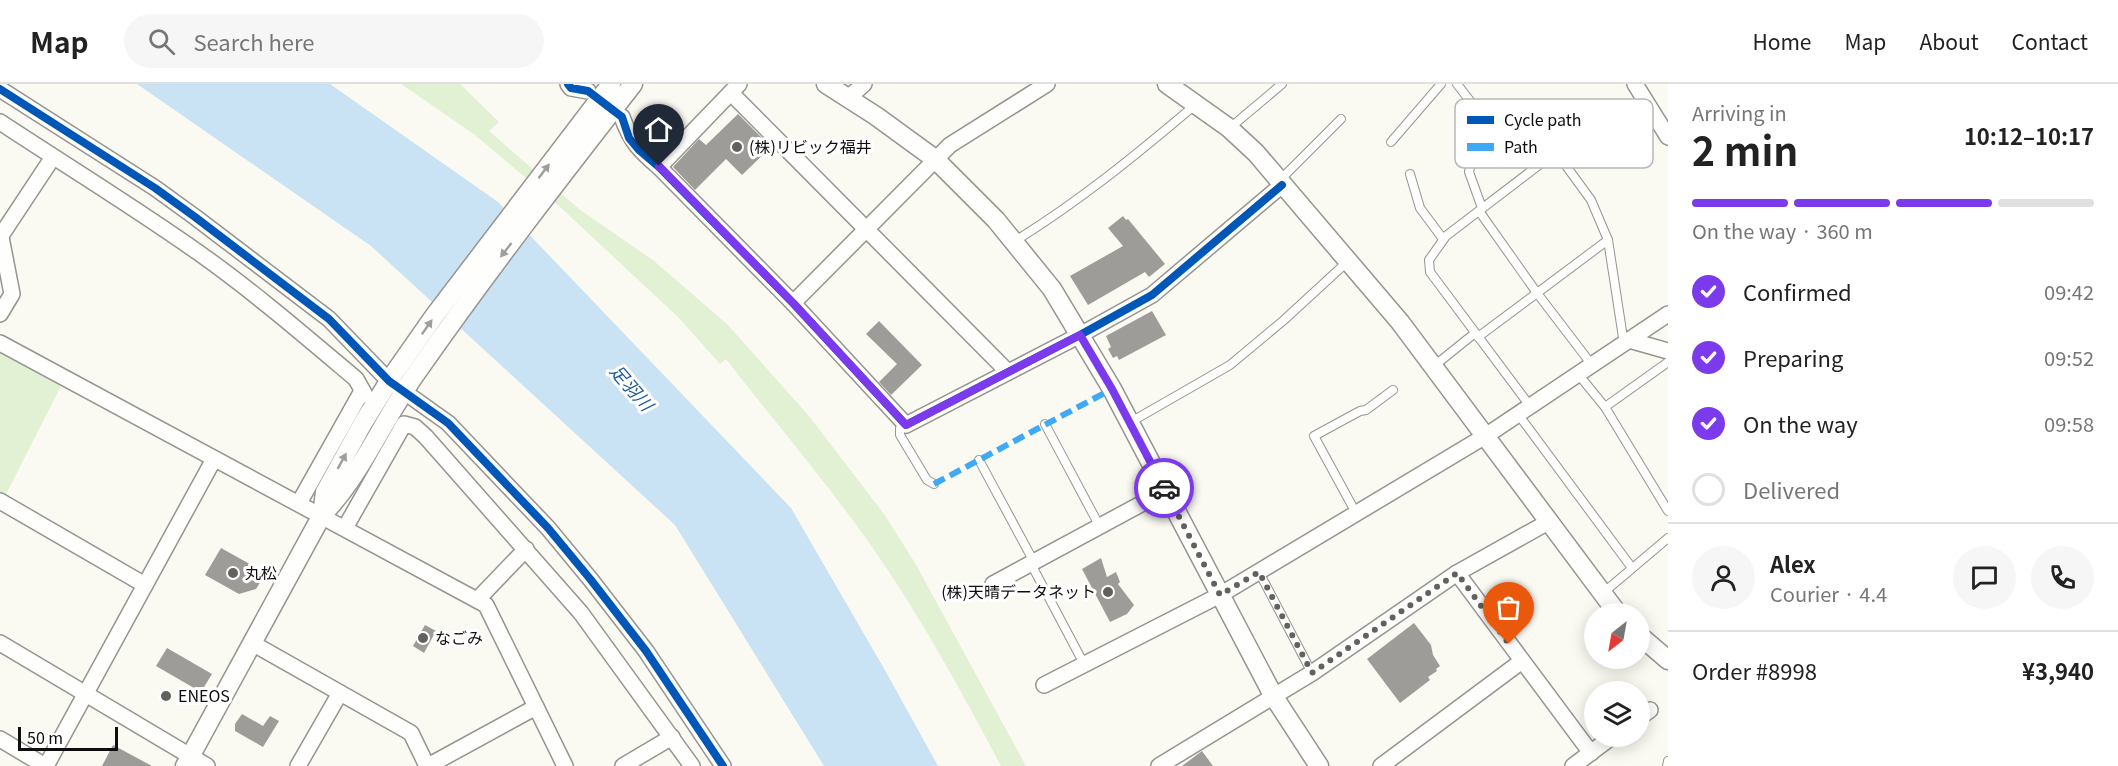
<!DOCTYPE html>
<meta charset="utf-8">
<style>
body{margin:0;font-family:Georgia,"Noto Sans JP",serif;background:#f6f6f6;color:#222;height:100vh;display:flex;flex-direction:column;font-size:22px;white-space:nowrap}
*{box-sizing:border-box;margin:0}
p{font-size:20px;color:#767676}
.icon{flex:none;width:33px;height:33px;fill:none;stroke:currentColor;stroke-width:2;stroke-linecap:round;stroke-linejoin:round}
.map{position:relative;flex:1;overflow:hidden}
.drawer{display:flex;flex-direction:column;background:#fff;width:450px}
.drawer>*{flex:none}
.needle{width:39px;rotate:211deg}
.buttons{position:absolute;left:1584px;top:519px;display:grid;gap:12px}
.buttons a{display:grid;place-items:center;width:66px;height:66px;border-radius:50%;background:#fff;box-shadow:0 3px 15px #0003;font-size:30px}
.scale{position:absolute;left:18px;bottom:15px;width:100px;box-sizing:border-box;padding-left:6px;border:3px solid #0e0e0e;border-top:0;font-size:16px;line-height:21px;white-space:nowrap;color:#0e0e0e;-webkit-text-stroke:4px #fff;paint-order:stroke}
.pin{position:absolute;display:grid;place-items:center;width:51px;height:51px;color:#fff;margin:-62px -26px;border-radius:50% 50% 50% 0;rotate:-45deg;box-shadow:0 0 6px #0007}
.pin .icon{rotate:45deg}
.courier{position:absolute;display:grid;place-items:center;width:60px;height:60px;margin:-30px;border:4px solid #7c3aed;border-radius:50%;background:#fff;color:#222;box-shadow:0 2px 8px #0007}
.overview em{font-style:normal;font-weight:700}
.overview div{display:flex;flex-direction:column-reverse}
.overview{display:flex;align-items:center;justify-content:space-between;height:102px;padding:0 24px}
h1{font-size:39px;font-weight:700;line-height:45px}
.bar{display:grid;grid-template-columns:repeat(4,1fr);gap:9px 6px;align-content:center;height:72px;padding:0 24px}
.bar i{height:8px;border-radius:4px;background:#e0e0e0}
.bar .current{background:#7c3aed}
.bar p{grid-column:span 4}
.line{display:flex;align-items:center;gap:15px;padding:0 24px;border-top:2px solid #e0e0e0}
.line div{flex:1}
.round{display:grid;place-items:center;flex:none;width:63px;height:63px;border-radius:32px;background:#f6f6f6}
ol{padding:0 24px;list-style:none}
li{display:flex;align-items:center;gap:18px;height:66px}
li p{margin-inline-start:auto}
li .icon{padding:6px;border-radius:50%;background:#7c3aed;color:#fff;stroke-width:4}
li:last-child{color:#767676}
li i{width:33px;height:33px;border:3px solid #e0e0e0;border-radius:50%}
header{display:flex;align-items:center;gap:36px;box-sizing:border-box;height:84px;padding:0 30px;background:#fff;border-bottom:2px solid #e0e0e0}
header strong{font-size:28px}
nav{display:flex;gap:33px;margin-inline-start:auto;font-size:21px}
.search{width:420px;height:54px;background:#f6f6f6;display:flex;align-items:center;gap:15px;box-sizing:border-box;padding:0 21px;border-radius:33px;color:#767676;font-size:22px}
main{display:flex;flex:1;min-height:0}
.map>svg:first-child{display:block}
</style>
<header>
<strong>Map</strong>
<div class="search"><svg class="icon" aria-label="search" viewBox="0 0 24 24"><circle cx="10" cy="10" r="6"/><path d="M15 15l6 6"/></svg>Search here</div>
<nav><a>Home</a><a>Map</a><a>About</a><a>Contact</a></nav>
</header>
<main>
<div class="map">
<svg width="1668" height="682" viewBox="0 0 1668 682">
<rect width="100%" height="100%" fill="#fbfaf2"/>
<!-- green -->
<g fill="#e2f0d3">
<path d="M401,0H460L499,38L489,47L579,125L654,177L727,240L809,332L884,430L915,479L1026,682H1001C963,610 923,537 877,470C830,402 776,340 726,275L720,280L678,233L559,122L475,51Z"/>
<polygon points="0,259 65,294 2,418 0,417"/>
</g>
<!-- water -->
<polygon fill="#c9e2f4" points="137,0 330,0 498,118 791,424 886,588 938,682 824,682 675,441 371,162"/>
<!-- building -->
<g fill="#9e9c98">
<polygon points="738,30 771,63 742,91 726,75 695,106 673,83 699,55 706,61"/>
<polygon points="1123,132 1126,136 1128,135 1165,180 1149,193 1145,188 1088,221 1070,192 1123,162 1108,144"/>
<polygon points="1152,227 1166,251 1119,276 1117,272 1113,274 1108,265 1111,263 1106,252"/>
<polygon points="879,237 922,281 891,311 879,298 897,280 866,250"/>
<polygon points="221,464 266,489 256,505 239,510 205,491"/>
<polygon points="1101,474 1107,493 1116,488 1120,498 1118,500 1134,521 1127,530 1110,538 1082,485"/>
<polygon points="1414,539 1431,561 1433,571 1440,582 1436,585 1437,587 1428,593 1430,596 1400,619 1367,575"/>
<polygon points="425,541 436,547 424,569 413,562"/>
<polygon points="167,564 212,590 201,608 156,582"/>
<polygon points="242,630 263,642 270,632 279,637 263,663 235,647 235,640"/>
<polygon points="113,661 152,682 102,682"/>
<polygon points="1202,667 1213,682 1182,682"/>
</g>
<g fill="none" stroke-linecap="round" stroke-linejoin="round">
<defs>
<g id="service">
<polyline points="1457,0 1500,56"/>
<polyline points="1231,43 1282,0"/>
<polyline points="1391,58 1441,0"/>
<polyline points="1410,90 1420,124 1443,155"/>
<polyline points="1280,96 1341,35"/>
<path d="M1482,124L1469,88L1472,76L1523,37C1539,36 1546,58 1554,70"/>
<polyline points="1479,127 1537,209 1592,281"/>
<path d="M1015,157C1081,116 1136,71 1195,21"/>
<polyline points="1478,253 1608,156"/>
<polyline points="1434,282 1475,249"/>
<polyline points="1578,290 1605,323 1668,427"/>
<polyline points="1530,322 1430,188 1429,176 1446,152 1556,68 1591,116 1608,156 1624,260"/>
<polyline points="1605,323 1668,278"/>
<polyline points="1518,330 1632,484"/>
<polyline points="1129,339 1230,281 1284,236 1347,178"/>
<polyline points="1045,340 1100,443"/>
<polyline points="906,341 900,344 900,351 927,396 934,400"/>
<polyline points="979,376 1034,478"/>
<polyline points="1356,429 1314,352 1360,327 1366,326 1393,306"/>
<polyline points="1031,480 1084,580"/>
<polyline points="1259,488 1312,589"/>
<polyline points="1603,509 1668,454"/>
<polyline points="1667,682 1668,677"/>
</g>
<g id="minor">
<polyline points="568,0 571,4 588,7"/>
<polyline points="1635,0 1668,53"/>
<polyline points="0,5 155,104 195,133 329,235 389,297 448,339 548,444 591,496 646,567 723,682"/>
<polyline points="731,9 1008,288"/>
<polyline points="848,14 864,0"/>
<path d="M622,33C631,58 639,66 659,83L793,219L906,341L1080,251L1152,211L1282,101"/>
<path d="M0,38C67,82 134,123 199,169C254,208 305,252 356,295L365,311"/>
<polyline points="659,83 739,0"/>
<polyline points="0,148 12,210 0,230"/>
<polyline points="2,150 53,73"/>
<polyline points="793,219 950,61 1047,0"/>
<polyline points="1629,256 1668,267"/>
<polyline points="0,259 486,521 565,682"/>
<polyline points="0,417 145,501"/>
<polyline points="299,419 362,307"/>
<polyline points="345,444 404,340 415,343 426,353 581,529 692,682"/>
<polyline points="1457,489 1591,669"/>
<polyline points="993,500 1165,407"/>
<polyline points="477,516 526,465"/>
<polyline points="0,559 207,682"/>
<polyline points="252,559 411,649 427,682"/>
<polyline points="1044,601 1220,511 1487,351 1668,230"/>
<polyline points="1640,633 1650,626"/>
<polyline points="0,655 45,682"/>
<polyline points="46,682 214,375"/>
<polyline points="298,682 340,609"/>
<polyline points="428,682 536,623"/>
<polyline points="623,682 672,653"/>
<polyline points="1159,682 1312,589 1457,489 1550,437"/>
<polyline points="1381,682 1522,577"/>
<polyline points="1573,682 1613,652"/>
</g>
<g id="tertiary">
<polyline points="826,0 876,32 935,75 996,136 1052,205 1112,305 1274,613 1319,682"/>
<polyline points="1167,0 1229,44 1256,69 1400,238 1618,530"/>
<polyline points="322,431 325,408 363,339 393,291 435,231 611,0"/>
<polyline points="1640,552 1668,576"/>
<path d="M185,682L322,431C362,390 384,334 417,288C486,189 559,95 633,0"/>
</g>
</defs>
<!-- service casing -->
<use href="#service" stroke="#959491" stroke-width="10"/>
<!-- minor casing -->
<use href="#minor" stroke="#959491" stroke-width="18"/>
<!-- tertiary casing -->
<use href="#tertiary" stroke="#959491" stroke-width="21"/>
<!-- service -->
<use href="#service" stroke="#fefefd" stroke-width="8"/>
<!-- minor -->
<use href="#minor" stroke="#fefefd" stroke-width="15"/>
<!-- tertiary -->
<use href="#tertiary" stroke="#fefefd" stroke-width="18"/>
<!-- quiet -->
<polyline stroke="#3fa9f5" stroke-width="6" stroke-dasharray="12 6" stroke-linecap="butt" points="934,400 1112,305"/>
<defs>
<g id="cycleway">
<polyline points="568,0 571,4 588,7 622,33 629,54 639,66 659,83 793,219 906,341 1080,251 1152,211 1282,101"/>
<polyline points="0,5 155,104 195,133 329,235 389,297 448,339 548,444 591,496 646,567 723,682"/>
</g>
</defs>
<!-- cycleway casing -->
<use href="#cycleway" stroke="#fff" stroke-width="11"/>
<!-- cycleway -->
<use href="#cycleway" stroke="#0057b8" stroke-width="8"/>
</g>
<!-- one-way arrows -->
<defs><path id="oneway-solid" d="M-6-.8H1V-3.2L6.5 0L1 3.2V.8H-6Z" transform="scale(1.5)"/></defs>
<g fill="#9e9e9d">
<use href="#oneway-solid" transform="translate(544 87) rotate(-53)"/>
<use href="#oneway-solid" transform="translate(506 166) rotate(128)"/>
<use href="#oneway-solid" transform="translate(427 243) rotate(-55)"/>
<use href="#oneway-solid" transform="translate(342 377) rotate(-61)"/>
</g>
<g fill="none" stroke-linecap="round" stroke-linejoin="round">
<!-- done -->
<polyline stroke="#61615e" stroke-width="6" stroke-dasharray="0 10.8" points="1164,404 1220,511 1259,488 1312,589 1457,489 1509,560"/>
<!-- route -->
<polyline stroke="#7c3aed" stroke-width="8" points="659,82 793,219 906,341 1080,251 1112,305 1164,404"/>
</g>
<!-- markers -->
<g fill="#61615e" stroke="#fff" stroke-width="2">
<circle cx="737" cy="63" r="6"/>
<circle cx="233" cy="489" r="6"/>
<circle cx="1108" cy="508" r="6"/>
<circle cx="423" cy="554" r="6"/>
<circle cx="166" cy="612" r="6"/>
</g>
<g text-anchor="middle" stroke-width="6" stroke-linejoin="round" paint-order="stroke">
<!-- poi labels -->
<g font-size="16" fill="#0e0e0e" stroke="#fff" text-anchor="start">
<text x="749" y="69">(株)リビック福井</text>
<text x="245" y="495">丸松</text>
<text x="1096" y="514" text-anchor="end">(株)天晴データネット</text>
<text x="435" y="560">なごみ</text>
<text x="178" y="618">ENEOS</text>
</g>
<!-- water labels -->
<g font-size="18" font-style="italic" fill="#19599d" stroke="#fff">
<text transform="translate(631 304) rotate(49)" y="6">足羽川</text>
</g>
</g>
<!-- legend -->
<rect x="1455" y="15" width="198" height="69" rx="9" fill="#fff" stroke="#b7b7b7" stroke-width="1.5"/>
<rect x="1467" y="32" width="27" height="8" fill="#0057b8"/>
<rect x="1467" y="59" width="27" height="8" fill="#3fa9f5"/>
<g font-size="16" fill="#0e0e0e">
<text x="1504" y="42">Cycle path</text>
<text x="1504" y="69">Path</text>
</g>
</svg>
<div class="buttons">
<a><svg class="needle" viewBox="-14 -14 28 28"><path d="M0-13l5 13h-10z" fill="#e53935"/><path d="M0 13l5-13h-10z" fill="#767676"/></svg></a>
<a><svg class="icon" aria-label="layers" viewBox="0 0 24 24"><path d="M12 4l9 5-9 5-9-5zM3 14l9 5 9-5"/></svg></a>
</div>
<div class="scale">50 m</div>
<div class="pin" style="left:1509px;top:560px;background:#ea580c"><svg class="icon" aria-label="bag" viewBox="0 0 24 24"><path d="M5 8h14l-1 12H6zM9 8a3 3 0 0 1 6 0"/></svg></div>
<div class="pin" style="left:659px;top:82px;background:#1f2937"><svg class="icon" aria-label="home" viewBox="0 0 24 24"><path d="M3 11l9-7 9 7M6 9v11h12V9"/></svg></div>
<div class="courier" style="left:1164px;top:404px"><svg class="icon" aria-label="car" viewBox="0 0 24 24"><path d="M5 17H2v-5l4-1 3-4h7l3 4 3 1v5h-3M9 17h6M6 11h13"/><circle cx="7" cy="17" r="2"/><circle cx="17" cy="17" r="2"/></svg></div>
</div>
<section class="drawer">
<div class="overview"><div><h1>2 min</h1><p>Arriving in</p></div><em>10:12–10:17</em></div>
<div class="bar"><i class="current"></i><i class="current"></i><i class="current"></i><i></i><p>On the way · 360 m</p></div>
<ol>
<li><svg class="icon" aria-label="check" viewBox="0 0 24 24"><path d="M5 12l5 5 9-10"/></svg>Confirmed<p>09:42</p></li>
<li><svg class="icon" aria-label="check" viewBox="0 0 24 24"><path d="M5 12l5 5 9-10"/></svg>Preparing<p>09:52</p></li>
<li><svg class="icon" aria-label="check" viewBox="0 0 24 24"><path d="M5 12l5 5 9-10"/></svg>On the way<p>09:58</p></li>
<li><i></i>Delivered</li>
</ol>
<div class="line" style="height:108px"><a class="round"><svg class="icon" aria-label="person" viewBox="0 0 24 24"><circle cx="12" cy="8" r="4"/><path d="M4 21q1-7 8-7t8 7"/></svg></a><div><b>Alex</b><p>Courier · 4.4</p></div><a class="round"><svg class="icon" aria-label="chat" viewBox="0 0 24 24"><path d="M4 5h16v11H9l-5 4z"/></svg></a><a class="round"><svg class="icon" aria-label="phone" viewBox="0 0 24 24"><path d="M5 4h4l2 5-3 2q2 4 5 5l2-3 5 2v4C11 20 4 13 5 4z"/></svg></a></div>
<div class="line" style="height:78px"><div>Order #8998</div><b>¥3,940</b></div>
</section>
</main>
